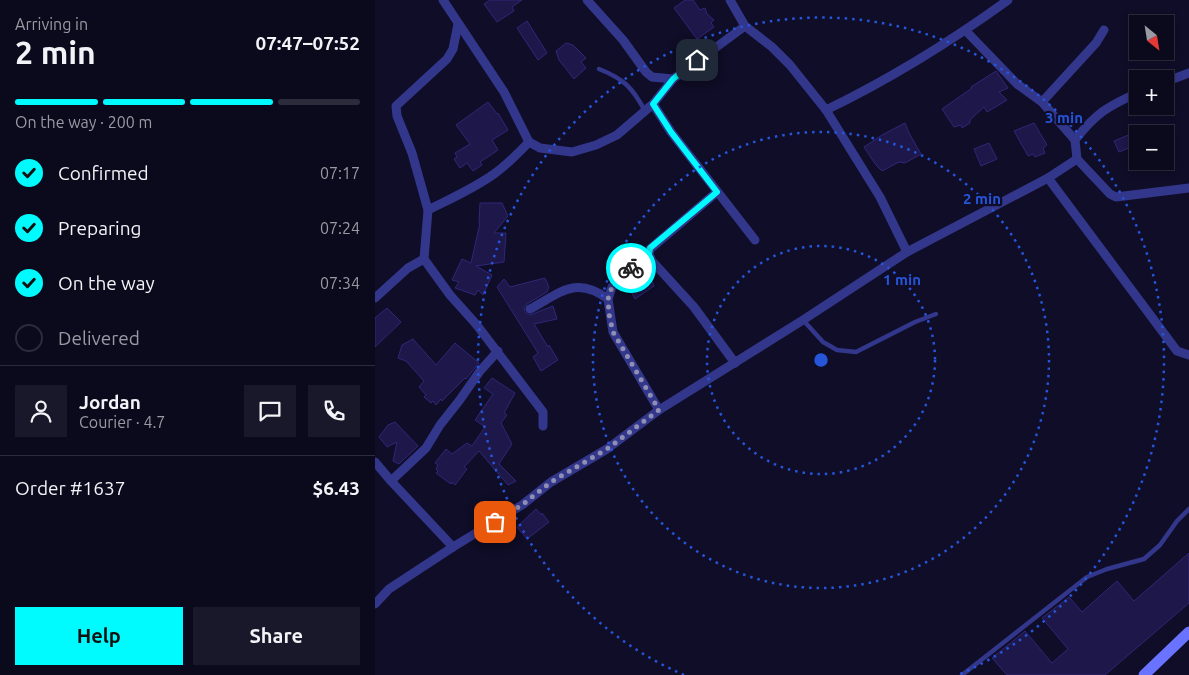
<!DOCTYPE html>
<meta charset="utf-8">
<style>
body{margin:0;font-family:Ubuntu,sans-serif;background:#19182a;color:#f1f3f6;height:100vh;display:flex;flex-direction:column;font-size:19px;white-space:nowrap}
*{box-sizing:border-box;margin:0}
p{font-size:16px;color:#9a9aa4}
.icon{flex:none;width:28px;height:28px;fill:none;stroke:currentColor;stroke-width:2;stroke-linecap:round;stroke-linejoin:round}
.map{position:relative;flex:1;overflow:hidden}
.sheet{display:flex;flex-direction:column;background:#0b0a1d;width:375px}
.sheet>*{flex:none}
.needle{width:32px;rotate:150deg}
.controls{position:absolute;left:754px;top:15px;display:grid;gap:10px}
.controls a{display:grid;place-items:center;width:45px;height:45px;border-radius:0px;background:#0b0a1d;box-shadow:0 2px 8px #0003,0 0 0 1px #2b2b3b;font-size:25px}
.pin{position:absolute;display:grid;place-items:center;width:42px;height:42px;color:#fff;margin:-21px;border-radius:10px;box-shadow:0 2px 8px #0006}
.courier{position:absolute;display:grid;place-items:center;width:50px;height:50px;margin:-25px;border:4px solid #00fbfe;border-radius:50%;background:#fff;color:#222;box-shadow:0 1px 6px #0007}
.summary em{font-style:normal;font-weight:700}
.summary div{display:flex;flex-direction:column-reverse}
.summary{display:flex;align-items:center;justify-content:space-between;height:85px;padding:0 15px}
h1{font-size:32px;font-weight:700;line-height:38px}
.bar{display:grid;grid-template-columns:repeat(4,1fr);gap:8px 5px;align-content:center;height:60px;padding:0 15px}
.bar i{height:6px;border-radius:4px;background:#2b2b3b}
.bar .on{background:#00fbfe}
.bar p{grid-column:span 4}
.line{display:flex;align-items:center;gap:12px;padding:0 15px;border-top:1px solid #2b2b3b}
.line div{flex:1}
.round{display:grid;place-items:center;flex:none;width:52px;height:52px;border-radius:0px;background:#19182a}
ol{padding:0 15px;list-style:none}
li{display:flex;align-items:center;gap:15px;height:55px}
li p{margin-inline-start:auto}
li .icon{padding:5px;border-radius:50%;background:#00fbfe;color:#111;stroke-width:4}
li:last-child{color:#9a9aa4}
li i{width:28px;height:28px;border:2px solid #2b2b3b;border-radius:50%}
.primary-button{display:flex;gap:10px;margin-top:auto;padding:10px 15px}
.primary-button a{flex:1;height:58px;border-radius:0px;background:#00fbfe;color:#111;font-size:20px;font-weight:700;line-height:58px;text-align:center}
.primary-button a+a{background:#19182a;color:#f1f3f6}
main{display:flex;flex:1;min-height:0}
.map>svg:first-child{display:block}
</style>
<main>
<section class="sheet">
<div class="summary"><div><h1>2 min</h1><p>Arriving in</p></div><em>07:47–07:52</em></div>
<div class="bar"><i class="on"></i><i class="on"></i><i class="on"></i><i></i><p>On the way · 200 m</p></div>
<ol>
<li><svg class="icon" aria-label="check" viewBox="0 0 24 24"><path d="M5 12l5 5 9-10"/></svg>Confirmed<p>07:17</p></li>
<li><svg class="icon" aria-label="check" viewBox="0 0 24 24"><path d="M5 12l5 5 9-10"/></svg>Preparing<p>07:24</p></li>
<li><svg class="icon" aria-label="check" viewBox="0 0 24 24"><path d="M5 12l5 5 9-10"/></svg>On the way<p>07:34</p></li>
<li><i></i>Delivered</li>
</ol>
<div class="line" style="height:90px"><a class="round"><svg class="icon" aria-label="person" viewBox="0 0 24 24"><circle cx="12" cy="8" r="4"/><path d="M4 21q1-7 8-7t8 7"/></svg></a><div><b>Jordan</b><p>Courier · 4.7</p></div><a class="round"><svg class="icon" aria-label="chat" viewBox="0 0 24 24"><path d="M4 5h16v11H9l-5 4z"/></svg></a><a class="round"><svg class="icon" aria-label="phone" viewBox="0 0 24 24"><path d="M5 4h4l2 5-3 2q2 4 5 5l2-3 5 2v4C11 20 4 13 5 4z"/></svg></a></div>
<div class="line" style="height:65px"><div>Order #1637</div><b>$6.43</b></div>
<div class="primary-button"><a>Help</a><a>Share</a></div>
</section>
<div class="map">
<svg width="814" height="675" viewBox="0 0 814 675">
<rect width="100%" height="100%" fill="#0f0d27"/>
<!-- building -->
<g fill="#1d174a" stroke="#302779">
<polygon points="115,0 147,0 137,7 139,11 122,22 109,4"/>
<polygon points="310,0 318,0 325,10 330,8 332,14 339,20 336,23 339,27 322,39 299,8"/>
<polygon points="152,21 172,53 163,60 142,28"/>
<polygon points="191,43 198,45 211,58 206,62 211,68 199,79 184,60 181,51"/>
<polygon points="621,71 633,88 624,92 632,100 612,112 609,107 595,120 595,123 587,128 586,125 579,127 567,109 597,88 596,87"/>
<polygon points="113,102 122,114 123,113 133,130 117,140 123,150 105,162 107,165 98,171 92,163 85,168 79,159 82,157 80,153 95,144 81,125"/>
<polygon points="530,123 534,133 546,154 530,163 524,162 507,171 501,165 489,147 507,135"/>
<polygon points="659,123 672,145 668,148 670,153 660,157 658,154 653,156 639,131"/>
<polygon points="756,134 761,145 744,152 739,141"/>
<polygon points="614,143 622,159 606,166 599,149"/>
<polygon points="105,203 127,203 133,216 119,233 131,233 129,262 101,266 117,275 108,295 103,290 100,295 80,288 84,282 77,280 87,259 96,263 105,223 104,223"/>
<polygon points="275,273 279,286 260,299 254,288"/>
<polygon points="170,278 174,287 172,292 152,304 149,308 150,312 155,315 178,306 182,319 159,324 173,347 174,345 183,360 166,371 158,357 163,353 122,287 129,279 135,287"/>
<polygon points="12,308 26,322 0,347 0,318"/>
<polygon points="38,339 61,365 80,343 104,363 91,379 90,378 67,401 66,399 61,405 58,401 56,403 49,397 51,395 44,387 49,381 31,361 23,358 27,345"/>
<polygon points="117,378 140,393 129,413 132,415 126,423 137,444 124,464 141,481 133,485 104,451 89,467 92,469 80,485 77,482 76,484 61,473 63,471 61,469 63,465 60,463 71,449 77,454 92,443 97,446 110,427 100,420 118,394 109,388"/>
<polygon points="20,422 43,446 24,464 18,461 22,442 12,447 4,437 13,425"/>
<polygon points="161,509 166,515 167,513 174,522 152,539 142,527"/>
<polygon points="814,553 814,603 730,675 632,675 617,658 650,631 677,663 693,649 667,618 694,597 707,612 742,581 759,601"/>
</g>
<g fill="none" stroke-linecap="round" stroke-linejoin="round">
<!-- lane -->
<g stroke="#33378b" stroke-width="4.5">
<path d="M224,69C249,79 257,87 270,111"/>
<polyline points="428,320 448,342 462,350 481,352 540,322 561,314"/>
<polyline points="587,675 712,577 732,569 769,559 785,545 802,521 814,509"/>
</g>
<!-- street -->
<g stroke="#33378b" stroke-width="9">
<polyline points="68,0 129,92 154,142 165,148 197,152 221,145 242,135 278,104 298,79 370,26"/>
<polyline points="212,0 248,40 271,72 277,77 298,79"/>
<polyline points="355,0 370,26 397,47 415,65 451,110 505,197 532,252"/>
<polyline points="83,24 78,49 72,59 21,106 22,116 37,153 53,210 49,259 75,295 101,324 168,412 168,426"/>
<polyline points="590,30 642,84 667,102 700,140"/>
<polyline points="790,82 814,73"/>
<path d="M762,93C732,107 721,113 700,140L702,159L735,194L741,197L814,188"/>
<polyline points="667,102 721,43 729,30"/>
<polyline points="278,104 296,132 380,240"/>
<path d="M451,110C515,79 575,42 633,0"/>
<polyline points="673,178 802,351 814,355"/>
<polyline points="342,192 275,249 274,254 277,261 319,307 360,363"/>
<path d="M53,210C75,199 98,189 119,174C132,165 143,153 154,142"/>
<polyline points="274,254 249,273 237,287 233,299 238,332 284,410"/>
<polyline points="0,298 33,268 49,259"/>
<path d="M155,309C185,293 201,275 233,299"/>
<polyline points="0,462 16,481 78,547"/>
<polyline points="16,481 51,448 65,425 84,401 105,371 123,351"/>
<polyline points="0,604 14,589 78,547 147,505 176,482 232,449 284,410 428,320 532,252 673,178 702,159"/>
</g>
<!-- secondary -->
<polyline stroke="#6a73ff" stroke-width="11" points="769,675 814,632"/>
</g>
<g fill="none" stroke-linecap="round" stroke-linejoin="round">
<!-- done -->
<polyline stroke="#8f8eb3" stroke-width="5" stroke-dasharray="0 9" points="120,522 147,505 176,482 232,449 284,410 238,332 234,314 233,299 237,287 256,268"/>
<!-- route -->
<polyline stroke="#00fbfe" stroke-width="6" points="256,268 274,254 275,248 342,192 296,132 278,104 298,79 322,60"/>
</g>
<!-- distance rings -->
<g fill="none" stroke="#2655da" stroke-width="2.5" stroke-dasharray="2.5 5">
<circle cx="446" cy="360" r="114"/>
<circle cx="446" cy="360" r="228"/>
<path d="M309 675A343 343 0 1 1 583 675"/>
</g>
<circle cx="446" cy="360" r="8" fill="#2655da" stroke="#0f0d27" stroke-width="2.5"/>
<g font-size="15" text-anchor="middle" font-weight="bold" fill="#2655da" stroke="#0f0d27" stroke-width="4.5" stroke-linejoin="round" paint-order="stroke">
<text x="689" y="123">3 min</text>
<text x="607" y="204">2 min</text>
<text x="527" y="285">1 min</text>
</g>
</svg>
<div class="controls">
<a><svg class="needle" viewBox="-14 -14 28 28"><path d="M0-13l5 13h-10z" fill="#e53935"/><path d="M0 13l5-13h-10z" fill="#9a9aa4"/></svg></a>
<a>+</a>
<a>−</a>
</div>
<div class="pin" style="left:120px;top:522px;background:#ea580c"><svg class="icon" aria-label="bag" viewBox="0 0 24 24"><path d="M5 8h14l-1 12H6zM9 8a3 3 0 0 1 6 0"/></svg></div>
<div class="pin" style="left:322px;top:60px;background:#1f2937"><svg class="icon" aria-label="home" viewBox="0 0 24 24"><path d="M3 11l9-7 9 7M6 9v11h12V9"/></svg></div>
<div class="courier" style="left:256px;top:268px"><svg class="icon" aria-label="bike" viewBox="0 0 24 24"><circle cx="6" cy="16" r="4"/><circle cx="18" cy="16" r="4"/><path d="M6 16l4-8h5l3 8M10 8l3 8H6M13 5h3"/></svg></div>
</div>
</main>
